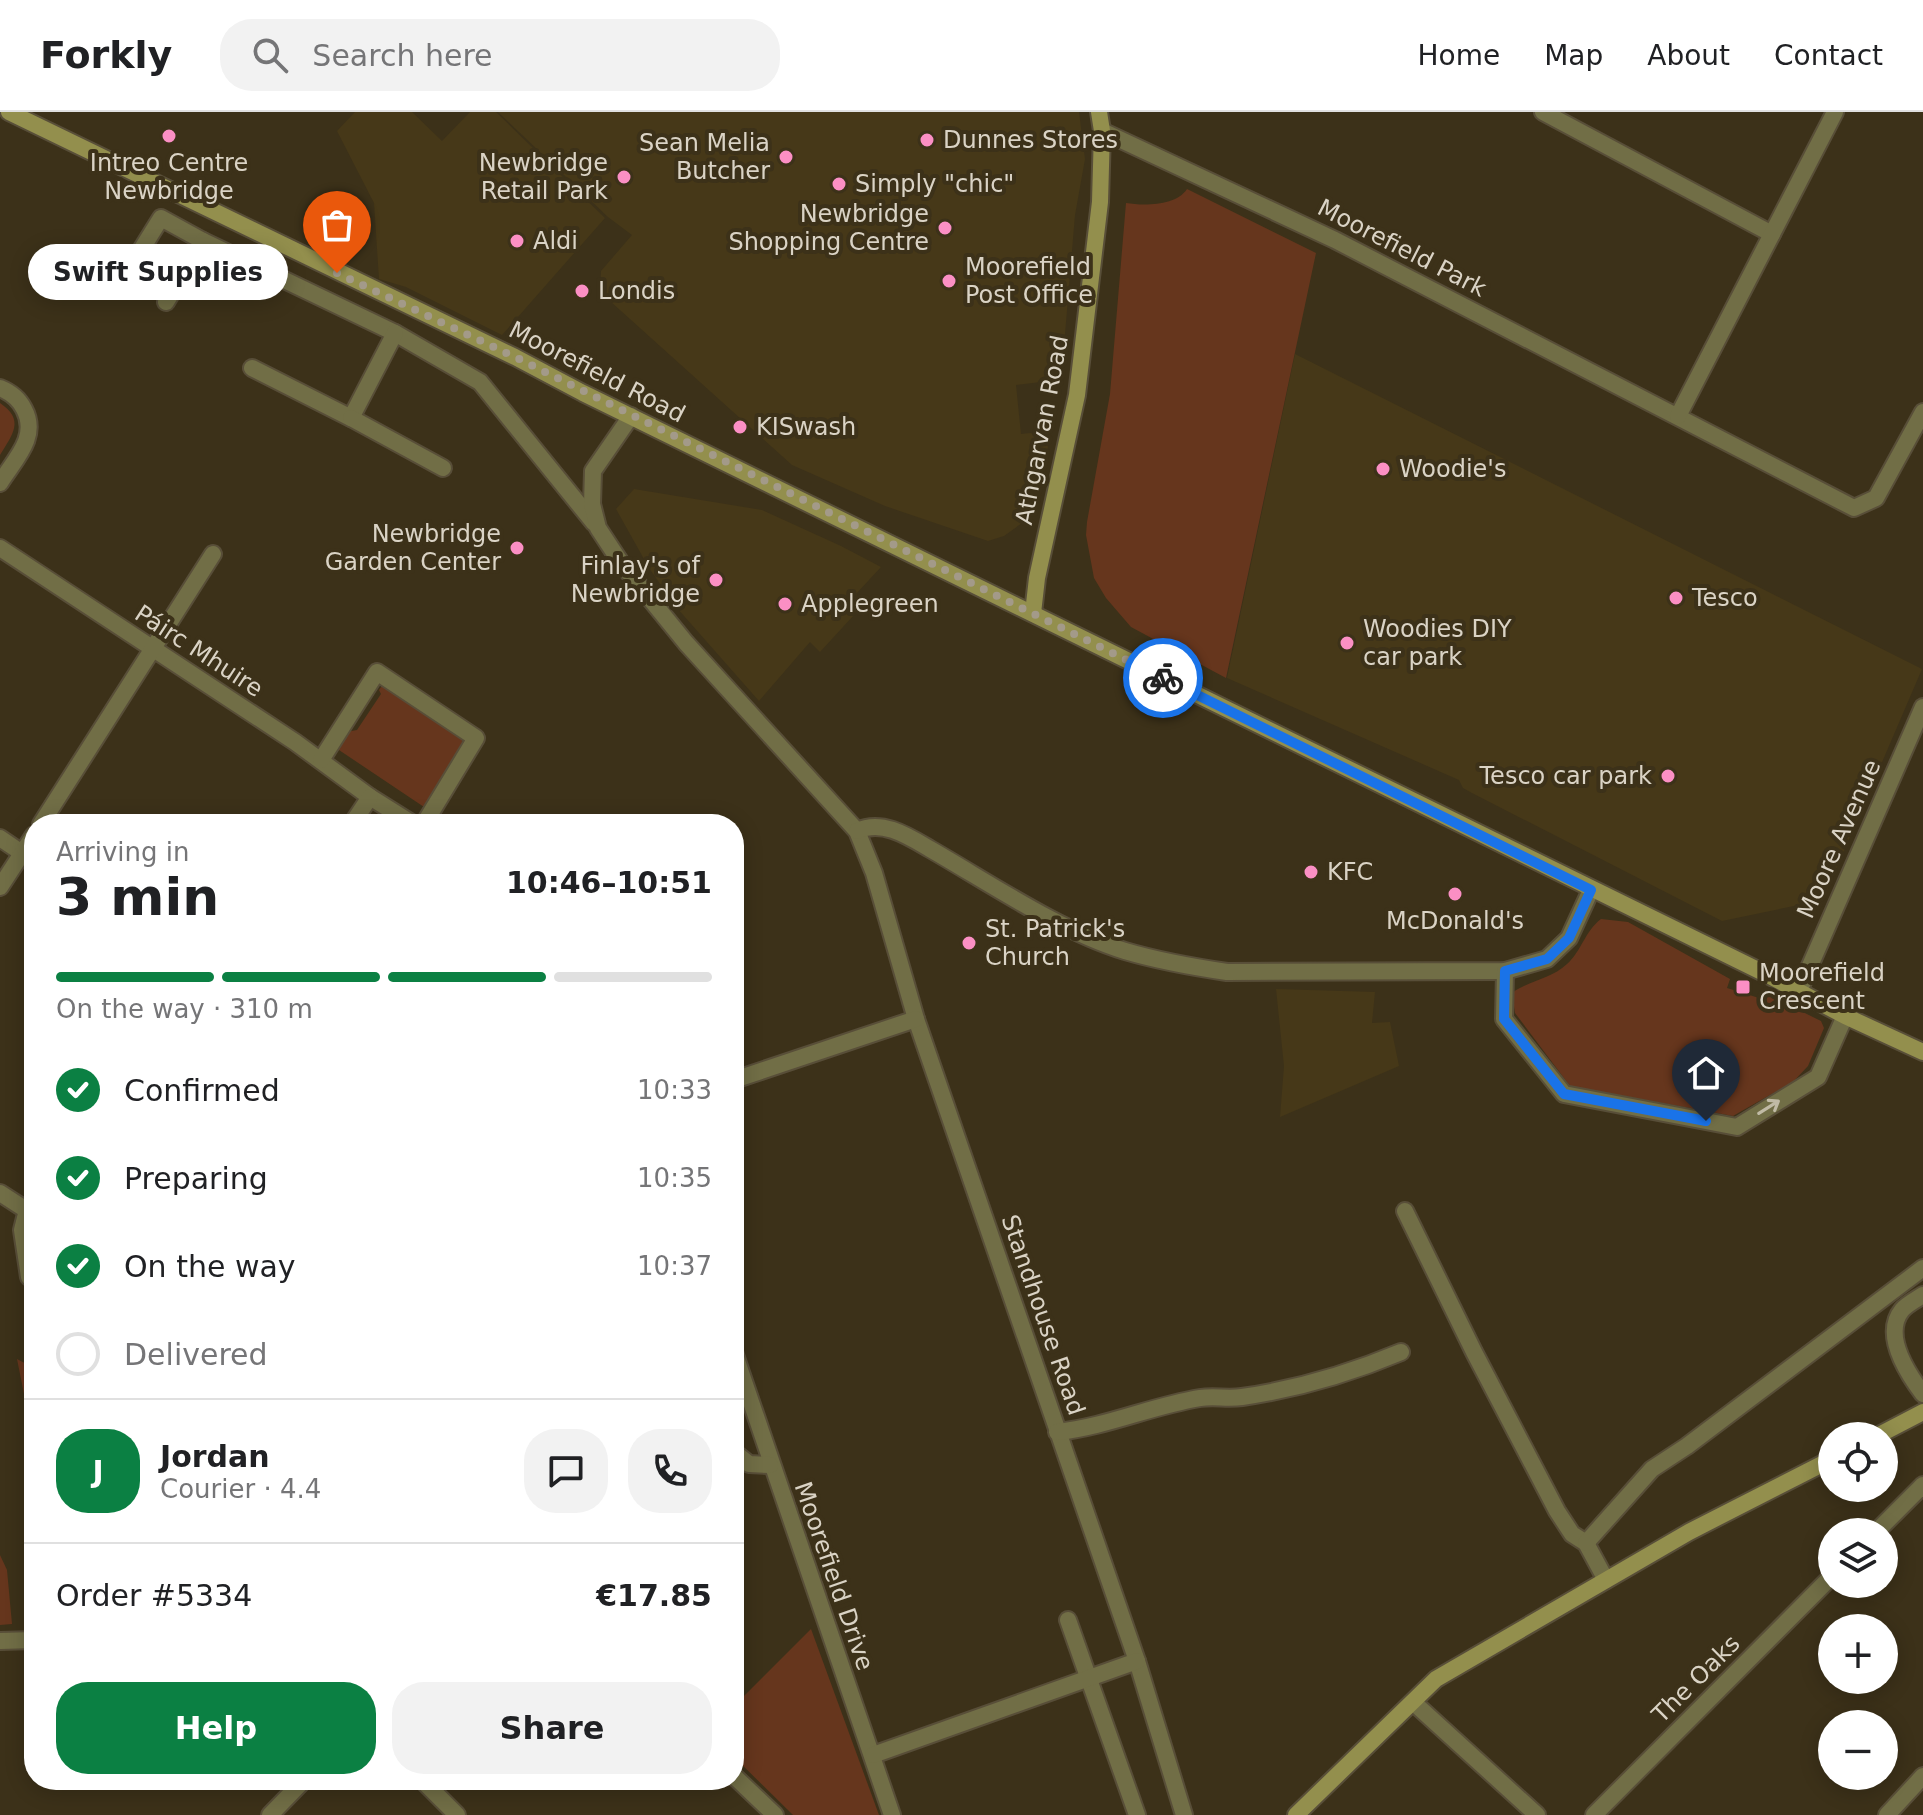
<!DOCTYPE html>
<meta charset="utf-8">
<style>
body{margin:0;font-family:"DejaVu Sans",sans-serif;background:#f2f2f2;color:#202124;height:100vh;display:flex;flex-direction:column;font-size:30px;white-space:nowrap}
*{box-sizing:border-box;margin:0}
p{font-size:26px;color:#757577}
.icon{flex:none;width:44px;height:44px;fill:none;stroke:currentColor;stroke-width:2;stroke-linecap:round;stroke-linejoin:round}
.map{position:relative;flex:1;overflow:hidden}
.details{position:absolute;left:24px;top:702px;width:720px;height:976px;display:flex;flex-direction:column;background:#fff;border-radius:32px;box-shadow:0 4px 20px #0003}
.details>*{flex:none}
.controls{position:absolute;left:1818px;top:1310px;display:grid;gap:16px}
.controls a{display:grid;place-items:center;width:80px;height:80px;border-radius:50%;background:#fff;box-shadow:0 4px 20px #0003;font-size:40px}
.pin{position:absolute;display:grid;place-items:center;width:68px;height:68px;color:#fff;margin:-82px -34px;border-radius:50% 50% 50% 0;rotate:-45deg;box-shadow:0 0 8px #0007}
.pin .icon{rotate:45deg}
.courier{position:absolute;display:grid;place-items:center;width:80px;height:80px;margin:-40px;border:6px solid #1a73e8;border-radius:50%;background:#fff;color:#222;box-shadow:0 2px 10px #0007}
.bubble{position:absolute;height:56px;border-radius:28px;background:#fff;box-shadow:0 4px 20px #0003;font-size:26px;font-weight:700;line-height:56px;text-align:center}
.summary em{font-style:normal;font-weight:700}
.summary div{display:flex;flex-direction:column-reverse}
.summary{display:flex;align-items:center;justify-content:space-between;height:136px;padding:0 32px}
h1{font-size:52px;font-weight:700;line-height:60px}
.bar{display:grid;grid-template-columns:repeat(4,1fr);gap:12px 8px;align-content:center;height:96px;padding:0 32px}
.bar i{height:10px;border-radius:6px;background:#e0e0e0}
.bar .active{background:#0b8043}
.bar p{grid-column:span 4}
.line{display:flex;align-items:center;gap:20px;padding:0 32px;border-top:2px solid #e0e0e0}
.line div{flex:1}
.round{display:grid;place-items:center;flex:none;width:84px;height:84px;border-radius:32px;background:#f2f2f2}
ol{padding:0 32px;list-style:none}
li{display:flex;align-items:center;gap:24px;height:88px}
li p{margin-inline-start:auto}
li .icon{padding:8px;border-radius:50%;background:#0b8043;color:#fff;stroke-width:4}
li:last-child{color:#757577}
li i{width:44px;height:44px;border:4px solid #e0e0e0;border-radius:50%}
.button{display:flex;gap:16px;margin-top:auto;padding:16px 32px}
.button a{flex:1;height:92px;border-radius:32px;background:#0b8043;color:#fff;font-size:32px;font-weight:700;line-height:92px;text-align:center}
.button a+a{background:#f2f2f2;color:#202124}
header{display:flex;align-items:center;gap:48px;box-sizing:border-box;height:112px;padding:0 40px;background:#fff;border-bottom:2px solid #e0e0e0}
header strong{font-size:38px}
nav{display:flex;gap:44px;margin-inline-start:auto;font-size:28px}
.search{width:560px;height:72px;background:#f2f2f2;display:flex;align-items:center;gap:20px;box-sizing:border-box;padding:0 28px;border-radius:32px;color:#757577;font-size:30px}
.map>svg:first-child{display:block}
</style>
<header>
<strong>Forkly</strong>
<div class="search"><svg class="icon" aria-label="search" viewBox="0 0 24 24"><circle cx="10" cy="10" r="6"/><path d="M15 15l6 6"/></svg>Search here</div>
<nav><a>Home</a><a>Map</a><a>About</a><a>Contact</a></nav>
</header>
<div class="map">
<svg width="1923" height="1703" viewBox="0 0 1923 1703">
<rect width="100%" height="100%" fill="#3c3119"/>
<!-- built -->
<g fill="#463818">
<polygon points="355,0 412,0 442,29 470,0 496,0 605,106 502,223 406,175 379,167 374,91 337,19"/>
<polygon points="498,0 1079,0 1085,47 1075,103 1062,258 1049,269 1016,273 1021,322 1030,321 1044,325 1048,335 1039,386 1032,399 1022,411 1004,424 988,429 885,394 792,353 600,180 601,159 632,123 608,105"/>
<polygon points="1295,242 1922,557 1823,788 1722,809 1472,681 1463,676 1459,668 1227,566"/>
<polygon points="634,377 762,398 841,434 881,455 856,482 865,491 820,540 810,530 759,589 677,496 649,456 616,397"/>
<polygon points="1276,877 1375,880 1372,911 1390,910 1399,954 1280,1005 1284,954"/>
</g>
<!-- green -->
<g fill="#66361d">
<path d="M1187,77L1316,141L1226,566L1131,515L1106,486L1094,466L1086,423L1087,410L1110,282L1126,91C1144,94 1176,94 1187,77Z"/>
<path d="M0,291C25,308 13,322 0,343Z"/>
<polygon points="383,572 463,626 461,638 428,690 431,694 430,699 336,636 346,620 357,618 381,582 379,578"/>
<path d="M1601,807L1628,810L1730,867L1727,876L1759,886L1762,880L1821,909L1824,916L1808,954L1793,970L1733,1004L1570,974L1515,901L1512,881C1530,868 1551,867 1567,852C1581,840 1585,819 1601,807Z"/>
<polygon points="17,1247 34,1256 34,1332"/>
<polygon points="0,1443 7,1458 12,1512 0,1513"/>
<polygon points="811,1517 879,1703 793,1703 734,1645 734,1594"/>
</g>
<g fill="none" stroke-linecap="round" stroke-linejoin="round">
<defs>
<g id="street">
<polyline points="1543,0 1772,122"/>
<polyline points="1102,19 1335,128 1854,396 1876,386 1923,300"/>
<polyline points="128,159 161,106 203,129 395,221 480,270 594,411"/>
<polyline points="166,190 203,129"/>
<polyline points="252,256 351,306 395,221"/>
<path d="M0,276C10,280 19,287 24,297C39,325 15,347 0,371"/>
<polyline points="631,304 593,359 592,392 598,416 621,451 686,531 857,719 874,761 916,907 1137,1549 1184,1703"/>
<polyline points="1678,304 1835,0"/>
<polyline points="351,306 443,356"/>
<polyline points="0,436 295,630 370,685 413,712"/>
<polyline points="321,648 377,560 476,626 424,712"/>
<polyline points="41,712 213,442"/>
<polyline points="352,712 370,685"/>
<path d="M857,719C882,707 908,724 930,737C991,772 1058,818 1125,839C1159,849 1193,855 1227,860L1505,859L1547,847L1569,826L1591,778"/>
<polyline points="0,726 22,741"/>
<polyline points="0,775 34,723"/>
<polyline points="1505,859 1504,907 1564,982 1737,1015 1818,965 1845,904"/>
<polyline points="1799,879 1923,595"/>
<polyline points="734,968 916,907"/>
<polyline points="0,1081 34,1103"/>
<polyline points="27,1098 22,1118 29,1165 34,1169"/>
<polyline points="1405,1099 1474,1240 1557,1399 1572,1422 1586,1431 1606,1468"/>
<path d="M1923,1183C1917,1187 1907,1192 1902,1198C1882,1223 1908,1262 1923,1282"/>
<polyline points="734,1240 892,1703"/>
<path d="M1057,1320C1106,1315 1151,1294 1200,1286C1214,1284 1228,1287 1242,1285C1297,1277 1351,1261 1401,1240"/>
<polyline points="734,1340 749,1352 770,1353"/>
<polyline points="1876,1420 1923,1373"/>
<polyline points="1586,1431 1652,1357 1687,1334 1923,1156"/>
<polyline points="1068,1508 1137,1703"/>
<polyline points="0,1529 34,1528"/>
<polyline points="1413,1590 1537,1703"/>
<polyline points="873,1643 1137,1549"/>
<polyline points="734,1664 775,1703"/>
<polyline points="422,1668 457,1703"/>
<polyline points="270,1703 304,1668"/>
<polyline points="1594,1703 1832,1464"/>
<polyline points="1887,1703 1923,1664"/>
</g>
<g id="secondary">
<polyline points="9,0 515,245 583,281 1766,862 1845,904 1923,940"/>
<polyline points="1033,501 1037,466 1077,283 1100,90 1102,19 1099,0"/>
<polyline points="1877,1324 1923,1300"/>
<polyline points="1296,1703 1436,1567 1689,1420 1832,1347"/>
</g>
</defs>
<!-- street casing -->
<use href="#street" stroke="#584e38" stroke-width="20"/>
<!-- secondary casing -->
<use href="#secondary" stroke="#584e38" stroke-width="20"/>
<!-- street -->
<use href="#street" stroke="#716e46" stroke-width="16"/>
<!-- secondary -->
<use href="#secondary" stroke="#938f4d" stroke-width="16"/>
</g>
<!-- one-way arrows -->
<defs><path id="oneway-shaft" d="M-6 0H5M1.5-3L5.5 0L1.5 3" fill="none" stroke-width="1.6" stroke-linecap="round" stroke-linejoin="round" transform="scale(2)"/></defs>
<use stroke="#c0baa5" href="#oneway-shaft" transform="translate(1769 995) rotate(-32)"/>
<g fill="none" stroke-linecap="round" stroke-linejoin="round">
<!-- done -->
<polyline stroke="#a39a89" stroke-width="8" stroke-dasharray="0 14.4" points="337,161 515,245 1163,566"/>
<!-- route -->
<polyline stroke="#1a73e8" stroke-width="10" points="1163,566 1591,778 1569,826 1547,847 1505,859 1504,907 1564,982 1706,1009"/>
</g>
<!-- markers -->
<g fill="#fb8fc4" stroke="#3c3119" stroke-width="3">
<circle cx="169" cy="24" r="8"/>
<circle cx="927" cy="28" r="8"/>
<circle cx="786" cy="45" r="8"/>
<circle cx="624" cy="65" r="8"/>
<circle cx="839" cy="72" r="8"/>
<circle cx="945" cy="116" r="8"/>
<circle cx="517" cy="129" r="8"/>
<circle cx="949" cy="169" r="8"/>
<circle cx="582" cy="179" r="8"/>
<circle cx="740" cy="315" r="8"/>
<circle cx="1383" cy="357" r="8"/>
<circle cx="517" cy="436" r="8"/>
<circle cx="716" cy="468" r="8"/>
<circle cx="1676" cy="486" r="8"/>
<circle cx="785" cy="492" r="8"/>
<circle cx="1347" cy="531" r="8"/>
<circle cx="1668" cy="664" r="8"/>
<circle cx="1311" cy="760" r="8"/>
<circle cx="1455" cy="782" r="8"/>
<circle cx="969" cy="831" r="8"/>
<rect x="1735" y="867" width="16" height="16" rx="4"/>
</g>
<g text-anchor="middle" stroke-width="8" stroke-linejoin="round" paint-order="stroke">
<!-- poi labels -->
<g font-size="24" fill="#dad3c5" stroke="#3c3119" text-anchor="start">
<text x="943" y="36">Dunnes Stores</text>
<text x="770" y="39" text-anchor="end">Sean Melia<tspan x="770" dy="28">Butcher</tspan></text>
<text x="169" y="59" text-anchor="middle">Intreo Centre<tspan x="169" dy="28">Newbridge</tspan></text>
<text x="608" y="59" text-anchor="end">Newbridge<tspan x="608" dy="28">Retail Park</tspan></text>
<text x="855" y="80">Simply "chic"</text>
<text x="929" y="110" text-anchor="end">Newbridge<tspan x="929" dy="28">Shopping Centre</tspan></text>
<text x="533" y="137">Aldi</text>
<text x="965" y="163">Moorefield<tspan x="965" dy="28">Post Office</tspan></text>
<text x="598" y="187">Londis</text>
<text x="756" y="323">KISwash</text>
<text x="1399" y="365">Woodie's</text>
<text x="501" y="430" text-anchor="end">Newbridge<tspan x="501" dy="28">Garden Center</tspan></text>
<text x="700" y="462" text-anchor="end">Finlay's of<tspan x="700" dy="28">Newbridge</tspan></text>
<text x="1692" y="494">Tesco</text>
<text x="801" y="500">Applegreen</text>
<text x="1363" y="525">Woodies DIY<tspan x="1363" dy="28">car park</tspan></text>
<text x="1652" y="672" text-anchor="end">Tesco car park</text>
<text x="1327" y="768">KFC</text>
<text x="1455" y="817" text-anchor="middle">McDonald's</text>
<text x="985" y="825">St. Patrick's<tspan x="985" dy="28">Church</tspan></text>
<text x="1759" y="869">Moorefield<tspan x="1759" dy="28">Crescent</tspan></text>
</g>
<!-- street labels -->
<g font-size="24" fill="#dad3c5" stroke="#3c3119">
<text transform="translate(1402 136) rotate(27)" y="8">Moorefield Park</text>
<text transform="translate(597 260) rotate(27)" y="8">Moorefield Road</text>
<text transform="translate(1042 318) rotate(-79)" y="8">Athgarvan Road</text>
<text transform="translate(199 539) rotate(33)" y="8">Páirc Mhuire</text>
<text transform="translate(1839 727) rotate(-66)" y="8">Moore Avenue</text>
<text transform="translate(1043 1203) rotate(71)" y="8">Standhouse Road</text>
<text transform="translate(834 1464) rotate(71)" y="8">Moorefield Drive</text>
<text transform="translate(1696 1567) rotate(-45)" y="8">The Oaks</text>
</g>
</g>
</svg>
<div class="controls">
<a><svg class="icon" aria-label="locate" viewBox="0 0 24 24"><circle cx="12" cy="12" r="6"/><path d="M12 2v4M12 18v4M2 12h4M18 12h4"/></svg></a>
<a><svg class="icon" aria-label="layers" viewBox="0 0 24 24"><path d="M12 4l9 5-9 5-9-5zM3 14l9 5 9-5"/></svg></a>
<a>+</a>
<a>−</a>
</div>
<div class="pin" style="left:337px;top:161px;background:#ea580c"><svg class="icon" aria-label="bag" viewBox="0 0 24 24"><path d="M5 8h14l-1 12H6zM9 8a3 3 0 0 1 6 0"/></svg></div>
<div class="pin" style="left:1706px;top:1009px;background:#1f2937"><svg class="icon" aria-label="home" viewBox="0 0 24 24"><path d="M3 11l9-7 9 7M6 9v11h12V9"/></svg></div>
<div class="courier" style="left:1163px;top:566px"><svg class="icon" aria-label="bike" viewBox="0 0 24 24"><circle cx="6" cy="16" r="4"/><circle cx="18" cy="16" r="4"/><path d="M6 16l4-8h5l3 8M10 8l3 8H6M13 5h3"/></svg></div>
<div class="bubble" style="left:28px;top:132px;width:260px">Swift Supplies</div>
<section class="details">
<div class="summary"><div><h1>3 min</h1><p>Arriving in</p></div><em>10:46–10:51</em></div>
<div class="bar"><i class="active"></i><i class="active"></i><i class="active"></i><i></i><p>On the way · 310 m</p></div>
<ol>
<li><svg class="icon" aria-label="check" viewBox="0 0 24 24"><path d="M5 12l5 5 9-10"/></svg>Confirmed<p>10:33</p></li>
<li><svg class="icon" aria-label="check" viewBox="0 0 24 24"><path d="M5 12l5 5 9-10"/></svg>Preparing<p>10:35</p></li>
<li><svg class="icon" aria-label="check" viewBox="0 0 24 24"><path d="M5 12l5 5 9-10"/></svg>On the way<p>10:37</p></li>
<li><i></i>Delivered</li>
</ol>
<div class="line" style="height:144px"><b class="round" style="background:#0b8043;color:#fff">J</b><div><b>Jordan</b><p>Courier · 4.4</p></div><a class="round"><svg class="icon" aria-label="chat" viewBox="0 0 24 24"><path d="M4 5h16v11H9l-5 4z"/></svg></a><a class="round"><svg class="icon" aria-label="phone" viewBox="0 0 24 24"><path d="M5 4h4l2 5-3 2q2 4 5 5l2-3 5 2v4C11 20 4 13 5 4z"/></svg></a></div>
<div class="line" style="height:104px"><div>Order #5334</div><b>€17.85</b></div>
<div class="button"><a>Help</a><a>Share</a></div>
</section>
</div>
